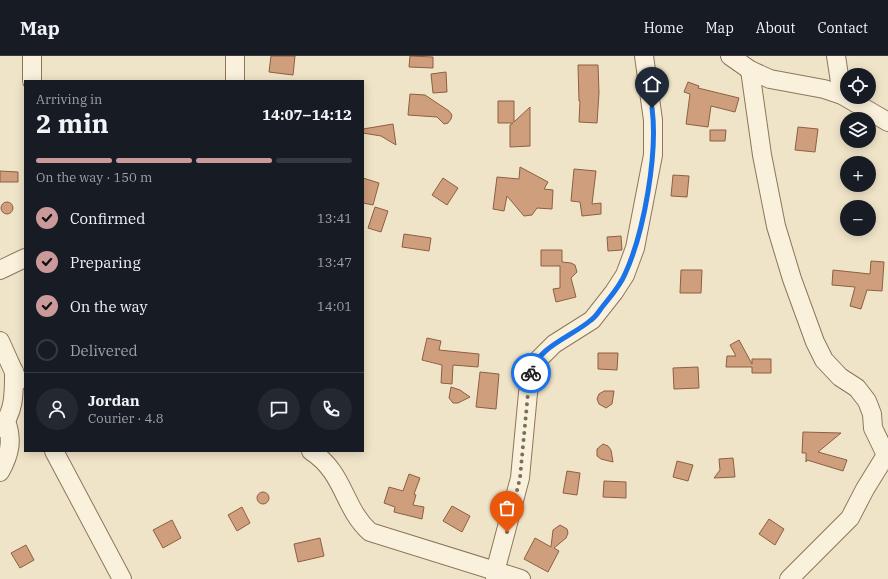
<!DOCTYPE html>
<meta charset="utf-8">
<style>
body{margin:0;font-family:"IBM Plex Serif",serif;background:#242831;color:#f1f3f6;height:100vh;display:flex;flex-direction:column;font-size:15px;white-space:nowrap}
*{box-sizing:border-box;margin:0}
p{font-size:13px;color:#9ea1a6}
.icon{flex:none;width:22px;height:22px;fill:none;stroke:currentColor;stroke-width:2;stroke-linecap:round;stroke-linejoin:round}
.map{position:relative;flex:1;overflow:hidden}
.drawer{position:absolute;left:24px;top:24px;width:340px;height:372px;display:flex;flex-direction:column;background:#171b24;border-radius:0px;box-shadow:0 2px 10px #0003}
.drawer>*{flex:none}
.fabs{position:absolute;left:840px;top:12px;display:grid;gap:8px}
.fabs a{display:grid;place-items:center;width:36px;height:36px;border-radius:50%;background:#171b24;box-shadow:0 2px 10px #0003;font-size:20px}
.pin{position:absolute;display:grid;place-items:center;width:34px;height:34px;color:#fff;margin:-41px -17px;border-radius:50% 50% 50% 0;rotate:-45deg;box-shadow:0 0 4px #0007}
.pin .icon{rotate:45deg}
.courier{position:absolute;display:grid;place-items:center;width:40px;height:40px;margin:-20px;border:3px solid #1a73e8;border-radius:50%;background:#fff;color:#222;box-shadow:0 1px 5px #0007}
.headline em{font-style:normal;font-weight:700}
.headline div{display:flex;flex-direction:column-reverse}
.headline{display:flex;align-items:center;justify-content:space-between;height:68px;padding:0 12px}
h1{font-size:26px;font-weight:700;line-height:30px}
.bar{display:grid;grid-template-columns:repeat(4,1fr);gap:6px 4px;align-content:center;height:48px;padding:0 12px}
.bar i{height:5px;border-radius:3px;background:#363941}
.bar .active{background:#cc999b}
.bar p{grid-column:span 4}
.line{display:flex;align-items:center;gap:10px;padding:0 12px;border-top:1px solid #363941}
.line div{flex:1}
.round{display:grid;place-items:center;flex:none;width:42px;height:42px;border-radius:21px;background:#242831}
ol{padding:0 12px;list-style:none}
li{display:flex;align-items:center;gap:12px;height:44px}
li p{margin-inline-start:auto}
li .icon{padding:4px;border-radius:50%;background:#cc999b;color:#111;stroke-width:4}
li:last-child{color:#9ea1a6}
li i{width:22px;height:22px;border:2px solid #363941;border-radius:50%}
header{display:flex;align-items:center;gap:24px;box-sizing:border-box;height:56px;padding:0 20px;background:#171b24;border-bottom:1px solid #363941}
header strong{font-size:19px}
nav{display:flex;gap:22px;margin-inline-start:auto;font-size:14px}
.map>svg:first-child{display:block}
</style>
<header>
<strong>Map</strong>
<nav><a>Home</a><a>Map</a><a>About</a><a>Contact</a></nav>
</header>
<div class="map">
<svg width="888" height="523" viewBox="0 0 888 523">
<rect width="100%" height="100%" fill="#f0e4c8"/>
<!-- building -->
<g fill="#cf9f7d" stroke="#8d5f41">
<polygon points="271,0 295,0 293,19 269,16"/>
<polygon points="410,0 433,1 433,12 409,11"/>
<polygon points="578,9 598,9 599,37 597,67 579,66 580,45 579,45"/>
<polygon points="446,16 447,36 433,37 431,18"/>
<polygon points="688,26 699,30 698,32 739,42 735,56 711,50 708,71 686,68 690,38 684,36"/>
<polygon points="410,38 425,39 449,55 452,59 451,63 448,67 444,68 437,61 408,59"/>
<polygon points="498,45 514,45 514,66 530,51 530,90 510,91 510,69 513,67 498,67"/>
<polygon points="393,68 396,89 381,80 363,77 363,73"/>
<polygon points="798,71 818,73 815,96 795,94"/>
<polygon points="710,74 726,74 725,85 710,85"/>
<polygon points="520,111 548,126 544,133 553,134 552,153 537,152 532,159 524,160 507,140 504,155 493,153 497,121 519,123"/>
<polygon points="574,113 596,115 592,148 601,147 601,158 582,160 580,146 571,145"/>
<polygon points="0,115 18,116 18,126 0,126"/>
<polygon points="673,119 689,120 687,141 671,140"/>
<polygon points="363,122 379,127 373,149 363,147"/>
<polygon points="443,122 458,132 447,149 432,139"/>
<circle cx="7" cy="152" r="6"/>
<polygon points="375,151 388,155 381,176 368,172"/>
<polygon points="404,178 431,182 429,195 402,191"/>
<polygon points="621,180 622,194 608,195 607,181"/>
<polygon points="541,194 562,194 562,206 571,207 575,209 577,216 571,222 576,241 556,246 553,233 560,232 560,210 541,210"/>
<polygon points="871,205 884,206 882,235 867,234 861,253 850,250 855,231 832,229 833,214 870,218"/>
<polygon points="681,214 702,214 701,237 680,237"/>
<polygon points="427,282 441,285 439,294 479,298 478,311 453,309 452,328 441,327 442,309 422,304"/>
<polygon points="739,284 752,308 752,303 771,303 771,317 752,317 752,311 726,311 727,300 736,300 730,289"/>
<polygon points="598,297 618,297 617,314 598,313"/>
<polygon points="698,311 699,332 674,333 673,312"/>
<polygon points="480,316 499,318 496,353 476,351"/>
<polygon points="451,331 460,334 470,341 458,347 453,347 449,342"/>
<polygon points="604,335 614,335 612,348 606,352 599,348 597,343 599,338"/>
<polygon points="803,376 841,377 818,396 847,404 843,415 807,404 806,406 806,397 802,397"/>
<polygon points="603,388 608,390 611,394 613,406 601,403 597,400 597,393"/>
<polygon points="733,402 735,421 714,422 720,414 719,403"/>
<polygon points="677,405 693,409 688,425 673,421"/>
<polygon points="567,415 580,417 577,439 563,437"/>
<polygon points="409,418 420,422 414,438 416,439 413,449 424,451 422,463 394,456 395,451 384,447 389,431 403,435"/>
<polygon points="604,425 626,426 626,442 603,441"/>
<circle cx="263" cy="442" r="6"/>
<polygon points="452,450 470,460 462,476 443,465"/>
<polygon points="242,451 250,467 237,475 228,459"/>
<polygon points="769,463 784,473 775,489 759,478"/>
<polygon points="172,464 181,482 163,492 153,474"/>
<polygon points="560,469 567,473 568,477 566,482 554,492 559,495 548,516 524,503 535,482 551,491 553,474"/>
<polygon points="320,482 324,500 298,506 294,488"/>
<polygon points="26,489 34,504 20,512 11,497"/>
</g>
<g fill="none" stroke-linecap="round" stroke-linejoin="round">
<defs>
<g id="minor">
<polyline points="235,0 235,25"/>
<polyline points="730,0 750,14 770,23 824,33 842,39 888,66"/>
<polyline points="836,0 842,39"/>
<polyline points="750,14 762,99 776,170 792,223 815,286 824,304 840,321 857,332 867,345 872,358 873,372 886,399 865,433 850,462 789,523"/>
<polyline points="32,25 32,0"/>
<polyline points="0,214 25,202"/>
<polyline points="0,285 18,325"/>
<path d="M0,372C15,357 14,335 14,315"/>
<polyline points="54,395 122,523"/>
<path d="M311,395C345,417 343,452 370,476L521,523"/>
<path d="M0,416C10,398 13,384 6,365"/>
<polyline points="495,523 495,516 520,422 528,337 533,309 554,288 592,264 614,236 625,219 635,192 653,99 653,64 644,0"/>
</g>
</defs>
<!-- minor casing -->
<use href="#minor" stroke="#8d765c" stroke-width="20"/>
<!-- minor -->
<use href="#minor" stroke="#faf1dc" stroke-width="18"/>
</g>
<g fill="none" stroke-linecap="round" stroke-linejoin="round">
<!-- done -->
<polyline stroke="#7c6e5b" stroke-width="4" stroke-dasharray="0 7.2" points="507,476 520,422 528,337 531,317"/>
<!-- route -->
<path stroke="#1a73e8" stroke-width="5" d="M531,317C537,291 573,280 591,264C596,261 599,255 603,250C611,240 620,230 625,218C644,177 658,97 652,52"/>
</g>
</svg>
<div class="fabs">
<a><svg class="icon" aria-label="locate" viewBox="0 0 24 24"><circle cx="12" cy="12" r="6"/><path d="M12 2v4M12 18v4M2 12h4M18 12h4"/></svg></a>
<a><svg class="icon" aria-label="layers" viewBox="0 0 24 24"><path d="M12 4l9 5-9 5-9-5zM3 14l9 5 9-5"/></svg></a>
<a>+</a>
<a>−</a>
</div>
<div class="pin" style="left:507px;top:476px;background:#ea580c"><svg class="icon" aria-label="bag" viewBox="0 0 24 24"><path d="M5 8h14l-1 12H6zM9 8a3 3 0 0 1 6 0"/></svg></div>
<div class="pin" style="left:652px;top:52px;background:#1f2937"><svg class="icon" aria-label="home" viewBox="0 0 24 24"><path d="M3 11l9-7 9 7M6 9v11h12V9"/></svg></div>
<div class="courier" style="left:531px;top:317px"><svg class="icon" aria-label="bike" viewBox="0 0 24 24"><circle cx="6" cy="16" r="4"/><circle cx="18" cy="16" r="4"/><path d="M6 16l4-8h5l3 8M10 8l3 8H6M13 5h3"/></svg></div>
<section class="drawer">
<div class="headline"><div><h1>2 min</h1><p>Arriving in</p></div><em>14:07–14:12</em></div>
<div class="bar"><i class="active"></i><i class="active"></i><i class="active"></i><i></i><p>On the way · 150 m</p></div>
<ol>
<li><svg class="icon" aria-label="check" viewBox="0 0 24 24"><path d="M5 12l5 5 9-10"/></svg>Confirmed<p>13:41</p></li>
<li><svg class="icon" aria-label="check" viewBox="0 0 24 24"><path d="M5 12l5 5 9-10"/></svg>Preparing<p>13:47</p></li>
<li><svg class="icon" aria-label="check" viewBox="0 0 24 24"><path d="M5 12l5 5 9-10"/></svg>On the way<p>14:01</p></li>
<li><i></i>Delivered</li>
</ol>
<div class="line" style="height:72px"><a class="round"><svg class="icon" aria-label="person" viewBox="0 0 24 24"><circle cx="12" cy="8" r="4"/><path d="M4 21q1-7 8-7t8 7"/></svg></a><div><b>Jordan</b><p>Courier · 4.8</p></div><a class="round"><svg class="icon" aria-label="chat" viewBox="0 0 24 24"><path d="M4 5h16v11H9l-5 4z"/></svg></a><a class="round"><svg class="icon" aria-label="phone" viewBox="0 0 24 24"><path d="M5 4h4l2 5-3 2q2 4 5 5l2-3 5 2v4C11 20 4 13 5 4z"/></svg></a></div>
</section>
</div>
